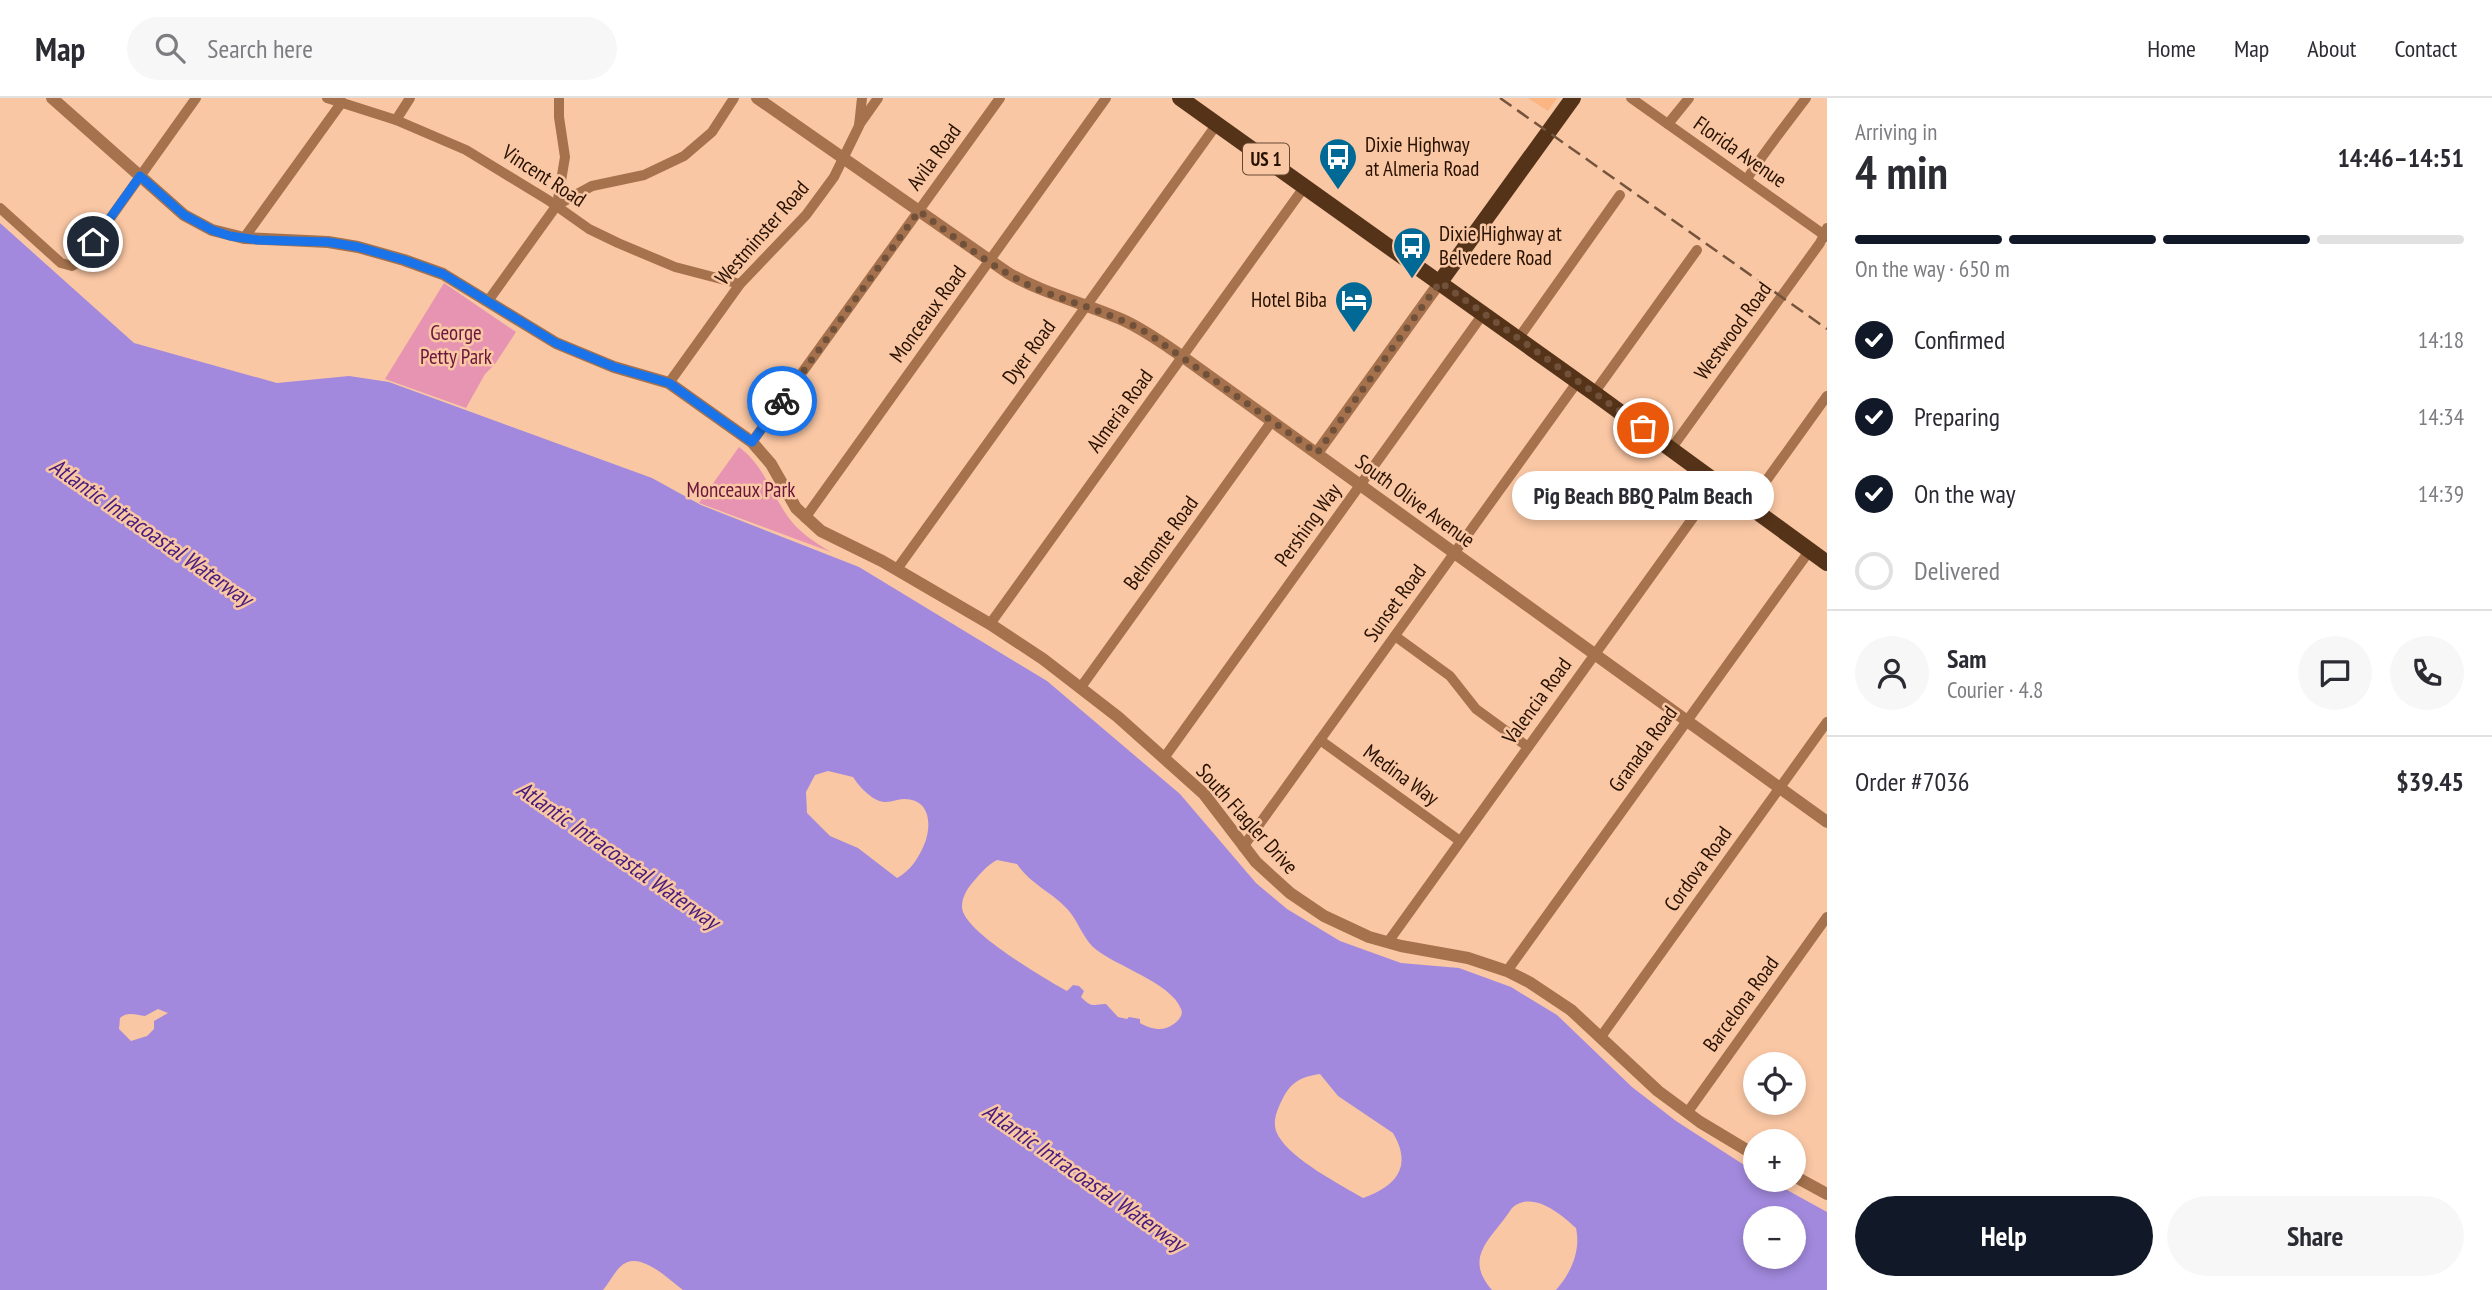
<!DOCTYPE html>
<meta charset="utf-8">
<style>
body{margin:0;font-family:"PT Sans Narrow",sans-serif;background:#f7f7f7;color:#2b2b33;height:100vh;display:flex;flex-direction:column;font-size:26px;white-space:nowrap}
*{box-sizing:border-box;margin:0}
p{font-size:23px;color:#7c7c81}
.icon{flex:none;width:38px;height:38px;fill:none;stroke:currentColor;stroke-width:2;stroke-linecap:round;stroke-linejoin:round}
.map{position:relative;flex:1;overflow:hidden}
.details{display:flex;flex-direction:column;background:#fff;width:665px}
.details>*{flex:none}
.buttons{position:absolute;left:1743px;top:954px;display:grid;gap:14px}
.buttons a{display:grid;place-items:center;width:63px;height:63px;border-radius:50%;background:#fff;box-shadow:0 4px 10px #0003;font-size:35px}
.pin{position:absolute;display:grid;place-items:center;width:60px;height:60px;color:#fff;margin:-30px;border:4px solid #fff;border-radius:50%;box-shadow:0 2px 7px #0007}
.courier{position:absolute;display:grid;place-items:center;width:70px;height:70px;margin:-35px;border:5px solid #1a73e8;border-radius:50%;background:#fff;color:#222;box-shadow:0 2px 9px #0007}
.bubble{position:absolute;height:49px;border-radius:24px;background:#fff;box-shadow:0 4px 10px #0003;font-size:23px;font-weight:800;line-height:49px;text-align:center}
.head em{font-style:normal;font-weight:800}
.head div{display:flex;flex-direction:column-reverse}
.head{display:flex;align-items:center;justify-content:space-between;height:119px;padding:0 28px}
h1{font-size:46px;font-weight:800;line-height:52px}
.bar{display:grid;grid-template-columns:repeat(4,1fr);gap:10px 7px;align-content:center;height:84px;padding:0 28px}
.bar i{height:9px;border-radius:5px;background:#e1e1e2}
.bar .on{background:#111827}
.bar p{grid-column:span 4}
.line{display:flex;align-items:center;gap:18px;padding:0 28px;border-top:2px solid #e1e1e2}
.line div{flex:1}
.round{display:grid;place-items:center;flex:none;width:74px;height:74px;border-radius:37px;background:#f7f7f7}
ol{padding:0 28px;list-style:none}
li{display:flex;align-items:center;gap:21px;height:77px}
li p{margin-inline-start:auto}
li .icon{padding:7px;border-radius:50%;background:#111827;color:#fff;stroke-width:4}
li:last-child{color:#7c7c81}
li i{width:38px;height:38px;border:4px solid #e1e1e2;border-radius:50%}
.button{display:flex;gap:14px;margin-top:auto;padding:14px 28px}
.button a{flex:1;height:80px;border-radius:42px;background:#111827;color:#fff;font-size:28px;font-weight:800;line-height:80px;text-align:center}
.button a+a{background:#f7f7f7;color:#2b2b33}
header{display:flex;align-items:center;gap:42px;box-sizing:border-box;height:98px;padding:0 35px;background:#fff;border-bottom:2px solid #e1e1e2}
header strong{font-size:33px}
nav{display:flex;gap:38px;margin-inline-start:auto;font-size:24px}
.search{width:490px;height:63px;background:#f7f7f7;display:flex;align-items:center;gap:18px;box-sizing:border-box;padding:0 24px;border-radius:38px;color:#7c7c81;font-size:26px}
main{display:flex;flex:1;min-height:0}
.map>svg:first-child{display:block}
</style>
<header>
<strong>Map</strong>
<div class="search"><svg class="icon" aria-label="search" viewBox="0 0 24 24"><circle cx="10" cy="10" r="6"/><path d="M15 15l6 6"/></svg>Search here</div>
<nav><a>Home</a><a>Map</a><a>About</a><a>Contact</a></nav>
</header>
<main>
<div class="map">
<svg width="1827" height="1192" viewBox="0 0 1827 1192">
<rect width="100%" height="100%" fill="#fac7a4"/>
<!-- built -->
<polygon fill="#fbb583" points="1528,0 1557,0 1548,13"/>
<!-- green -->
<g fill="#e694b2">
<polygon points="444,185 516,234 495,266 485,276 466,310 385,281"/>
<path d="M739,349C763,367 770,392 786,416C797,433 814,444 831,454L699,405Z"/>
</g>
<!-- water -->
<path fill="#a289dd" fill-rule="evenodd" d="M0,125L134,245L277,285L349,278L389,284L652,380L701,407L859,469L1047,583L1180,696L1256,785L1287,811L1340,843L1401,865L1459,870L1511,889L1557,917L1632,989L1676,1023L1755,1074V1082H1769L1827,1114V1192H1556C1571,1175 1581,1153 1576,1130C1560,1115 1532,1092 1512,1110C1493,1140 1462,1158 1492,1192H683C668,1181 638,1150 620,1169C614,1175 609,1185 603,1192H0ZM828,673L853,679C858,687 868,698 877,702C888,707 895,701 904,701C931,701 932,728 924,747C918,761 910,773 897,780L858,750L830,738L807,715L806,694L815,677ZM997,762L1017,766C1031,787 1054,795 1069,813C1078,824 1083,839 1093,849C1114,868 1171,884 1181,911C1185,919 1173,928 1166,930C1158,933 1147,929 1140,925V921L1129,919L1127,921L1118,919L1106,906C1093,906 1093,911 1081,899L1084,893L1079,888L1073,887L1067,893C1046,881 962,833 962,809C962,799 967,791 973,784C981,775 986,768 997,762ZM158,911L168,915L154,923V931L147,938L131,943L119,931L120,920C128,913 136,917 145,918ZM1320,976L1338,998L1393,1035C1413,1069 1396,1088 1363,1100C1339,1086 1293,1062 1279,1039C1271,1027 1276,1014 1282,1002C1291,984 1300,979 1320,976ZM1755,1120H1794V1158H1755Z"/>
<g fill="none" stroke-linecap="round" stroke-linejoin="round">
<!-- minor -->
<g stroke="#a5724d" stroke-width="10">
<polyline points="327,0 396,22 466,52 548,102 589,131 618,145 675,169 740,186"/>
<polyline points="1631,0 1827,139"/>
<polyline points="396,22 410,0"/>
<polyline points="1668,26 1689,0"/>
<polyline points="859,27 878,0"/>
<path d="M1747,82C1749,74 1797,12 1806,0"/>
<polyline points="557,107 592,88 644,77 684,58 712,34 734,0"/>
<polyline points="0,110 61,165 72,168 79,164 196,0"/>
<polyline points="244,140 342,4"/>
<polyline points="488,203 557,107 565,59 559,19 559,0"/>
<polyline points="1518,241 1620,97"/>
<polyline points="669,285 740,186 806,117 834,79 859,28 862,0"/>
<polyline points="1594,295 1697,152"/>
<polyline points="752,344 1000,0"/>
<polyline points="1671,351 1820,145 1827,130"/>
<polyline points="1748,408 1827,298"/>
<polyline points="805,420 1106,0"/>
<polyline points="897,471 1217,26"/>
<polyline points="990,526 1305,88"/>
<polyline points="1395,538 1450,578 1476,611 1528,649"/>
<polyline points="1081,589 1272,323"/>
<polyline points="1320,642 1460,743"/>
<polyline points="1164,660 1483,216"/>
<polyline points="1243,749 1578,283"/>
<polyline points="1388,844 1718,385"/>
<polyline points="1507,873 1810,452"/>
<polyline points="1600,940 1827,624"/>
<polyline points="1687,1015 1827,819"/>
</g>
<!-- tertiary -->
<g stroke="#a5724d" stroke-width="12">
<polyline points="52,0 184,117 212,132 244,140 328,144 358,149 404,162 443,176 556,245 614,269 669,285 752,344 771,366 796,410 821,433 882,463 990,526 1043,561 1118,619 1204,696 1256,764 1290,795 1324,818 1369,839 1401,848 1468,860 1507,873 1529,884 1571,912 1658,993 1700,1024 1755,1057"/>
<path d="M757,0L1008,175C1044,196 1085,205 1123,222C1145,232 1164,246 1183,259L1827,724"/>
<polyline points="1317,355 1440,184"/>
<polyline points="1794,1078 1827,1096"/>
</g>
<!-- primary -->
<g stroke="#553319" stroke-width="16">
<polyline points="1180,0 1594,295 1827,465"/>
<polyline points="1440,184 1573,0"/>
</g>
<!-- rail -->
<polyline stroke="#74543d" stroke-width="2.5" stroke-dasharray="14 7" stroke-linecap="butt" points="1500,0 1827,231"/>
</g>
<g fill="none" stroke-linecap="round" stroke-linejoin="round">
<!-- done -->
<path stroke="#71513a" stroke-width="7" stroke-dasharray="0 12.6" d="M782,303L919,113C956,140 993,171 1035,190C1073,206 1113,215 1149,236L1317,355L1440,184L1643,330"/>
<!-- route -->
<polyline stroke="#1a73e8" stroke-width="9" points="93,144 140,78 184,117 212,132 230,138 258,142 328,144 358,149 404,162 443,176 556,245 614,269 669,285 752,344 782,303"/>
</g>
<!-- icons -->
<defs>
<symbol id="bus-pin" viewBox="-11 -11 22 30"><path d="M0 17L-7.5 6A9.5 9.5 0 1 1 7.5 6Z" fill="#006996" stroke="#fac7a4"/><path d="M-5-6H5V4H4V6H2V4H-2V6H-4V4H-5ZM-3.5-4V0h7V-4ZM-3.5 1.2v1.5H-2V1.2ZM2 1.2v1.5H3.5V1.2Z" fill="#fff"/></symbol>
<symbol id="hotel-pin" viewBox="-11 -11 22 30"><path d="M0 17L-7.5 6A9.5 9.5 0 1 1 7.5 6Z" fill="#006996" stroke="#fac7a4"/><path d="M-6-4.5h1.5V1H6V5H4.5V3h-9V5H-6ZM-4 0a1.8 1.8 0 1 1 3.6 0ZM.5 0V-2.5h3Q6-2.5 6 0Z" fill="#fff"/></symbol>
</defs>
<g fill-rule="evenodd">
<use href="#bus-pin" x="1316" y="37" width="44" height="60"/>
<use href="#bus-pin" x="1390" y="126" width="44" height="60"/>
<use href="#hotel-pin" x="1332" y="180" width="44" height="60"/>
</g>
<g text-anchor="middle" stroke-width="5" stroke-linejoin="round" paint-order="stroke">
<!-- shield labels -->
<rect fill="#fac7a4" stroke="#664832" stroke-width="2" x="1243" y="45.5" width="46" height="31" rx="5"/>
<g font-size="19" font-weight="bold" fill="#271101">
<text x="1266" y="68">US 1</text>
</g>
<!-- poi labels -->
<g font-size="21" fill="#271101" stroke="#fac7a4" text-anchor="start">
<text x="1365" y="54">Dixie Highway<tspan x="1365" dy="24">at Almeria Road</tspan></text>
<text x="1439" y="143">Dixie Highway at<tspan x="1439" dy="24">Belvedere Road</tspan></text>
<text x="1327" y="209" text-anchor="end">Hotel Biba</text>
</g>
<!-- street labels -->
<g font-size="21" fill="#271101" stroke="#fac7a4">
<text transform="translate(1740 54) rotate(35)" y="7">Florida Avenue</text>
<text transform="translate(934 59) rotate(-54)" y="7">Avila Road</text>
<text transform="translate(544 78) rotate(33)" y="7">Vincent Road</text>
<text transform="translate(762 135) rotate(-49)" y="7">Westminster Road</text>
<text transform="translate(928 216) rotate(-54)" y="7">Monceaux Road</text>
<text transform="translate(1733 233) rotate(-54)" y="7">Westwood Road</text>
<text transform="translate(1029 254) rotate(-54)" y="7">Dyer Road</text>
<text transform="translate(1120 313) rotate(-54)" y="7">Almeria Road</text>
<text transform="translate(1415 403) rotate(36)" y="7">South Olive Avenue</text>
<text transform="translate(1308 427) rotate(-54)" y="7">Pershing Way</text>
<text transform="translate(1161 445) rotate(-54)" y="7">Belmonte Road</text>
<text transform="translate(1395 505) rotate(-54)" y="7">Sunset Road</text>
<text transform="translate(1537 603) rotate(-54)" y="7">Valencia Road</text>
<text transform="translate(1643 651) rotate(-54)" y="7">Granada Road</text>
<text transform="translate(1401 677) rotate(36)" y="7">Medina Way</text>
<text transform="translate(1247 721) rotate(48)" y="7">South Flagler Drive</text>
<text transform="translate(1698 771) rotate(-54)" y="7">Cordova Road</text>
<text transform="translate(1741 906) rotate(-54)" y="7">Barcelona Road</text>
</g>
<!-- park labels -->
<g font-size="21" fill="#69153d" stroke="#fac7a4">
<text x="456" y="242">George<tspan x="456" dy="24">Petty Park</tspan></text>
<text x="741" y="399">Monceaux Park</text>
</g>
<!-- water labels -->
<g font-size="23" font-style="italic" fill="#451c7e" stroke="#fac7a4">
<text transform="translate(151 434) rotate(35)" y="8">Atlantic Intracoastal Waterway</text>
<text transform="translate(618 757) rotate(35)" y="8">Atlantic Intracoastal Waterway</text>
<text transform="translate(1084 1079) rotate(35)" y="8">Atlantic Intracoastal Waterway</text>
</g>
</g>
</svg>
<div class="buttons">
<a><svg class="icon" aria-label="locate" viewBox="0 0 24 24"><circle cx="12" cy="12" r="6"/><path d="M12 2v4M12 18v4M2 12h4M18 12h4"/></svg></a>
<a>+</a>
<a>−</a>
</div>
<div class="pin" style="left:1643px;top:330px;background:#ea580c"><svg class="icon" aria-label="bag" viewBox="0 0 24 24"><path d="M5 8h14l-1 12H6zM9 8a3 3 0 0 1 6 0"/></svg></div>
<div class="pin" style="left:93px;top:144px;background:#1f2937"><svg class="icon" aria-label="home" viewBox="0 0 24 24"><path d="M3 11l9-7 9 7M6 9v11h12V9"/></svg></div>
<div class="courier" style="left:782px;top:303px"><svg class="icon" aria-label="bike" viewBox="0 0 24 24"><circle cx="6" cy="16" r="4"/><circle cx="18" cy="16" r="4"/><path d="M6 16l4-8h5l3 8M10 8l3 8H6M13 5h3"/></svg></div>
<div class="bubble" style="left:1512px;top:373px;width:262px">Pig Beach BBQ Palm Beach</div>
</div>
<section class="details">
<div class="head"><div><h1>4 min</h1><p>Arriving in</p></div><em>14:46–14:51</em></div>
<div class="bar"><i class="on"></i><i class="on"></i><i class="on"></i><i></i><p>On the way · 650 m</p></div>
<ol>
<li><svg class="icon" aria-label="check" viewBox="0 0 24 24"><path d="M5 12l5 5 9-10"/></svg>Confirmed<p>14:18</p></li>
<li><svg class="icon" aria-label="check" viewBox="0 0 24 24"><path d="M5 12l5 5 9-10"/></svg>Preparing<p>14:34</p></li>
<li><svg class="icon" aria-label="check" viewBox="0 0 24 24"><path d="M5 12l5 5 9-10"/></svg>On the way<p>14:39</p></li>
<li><i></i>Delivered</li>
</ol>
<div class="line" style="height:126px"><a class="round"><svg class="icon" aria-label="person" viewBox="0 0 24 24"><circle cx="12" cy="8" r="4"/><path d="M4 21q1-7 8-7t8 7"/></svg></a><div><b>Sam</b><p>Courier · 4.8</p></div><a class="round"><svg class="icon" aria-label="chat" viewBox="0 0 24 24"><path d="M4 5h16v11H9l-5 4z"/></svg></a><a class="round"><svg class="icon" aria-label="phone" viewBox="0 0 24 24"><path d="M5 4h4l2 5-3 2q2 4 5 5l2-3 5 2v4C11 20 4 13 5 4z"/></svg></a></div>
<div class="line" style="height:91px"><div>Order #7036</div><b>$39.45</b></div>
<div class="button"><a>Help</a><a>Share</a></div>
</section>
</main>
